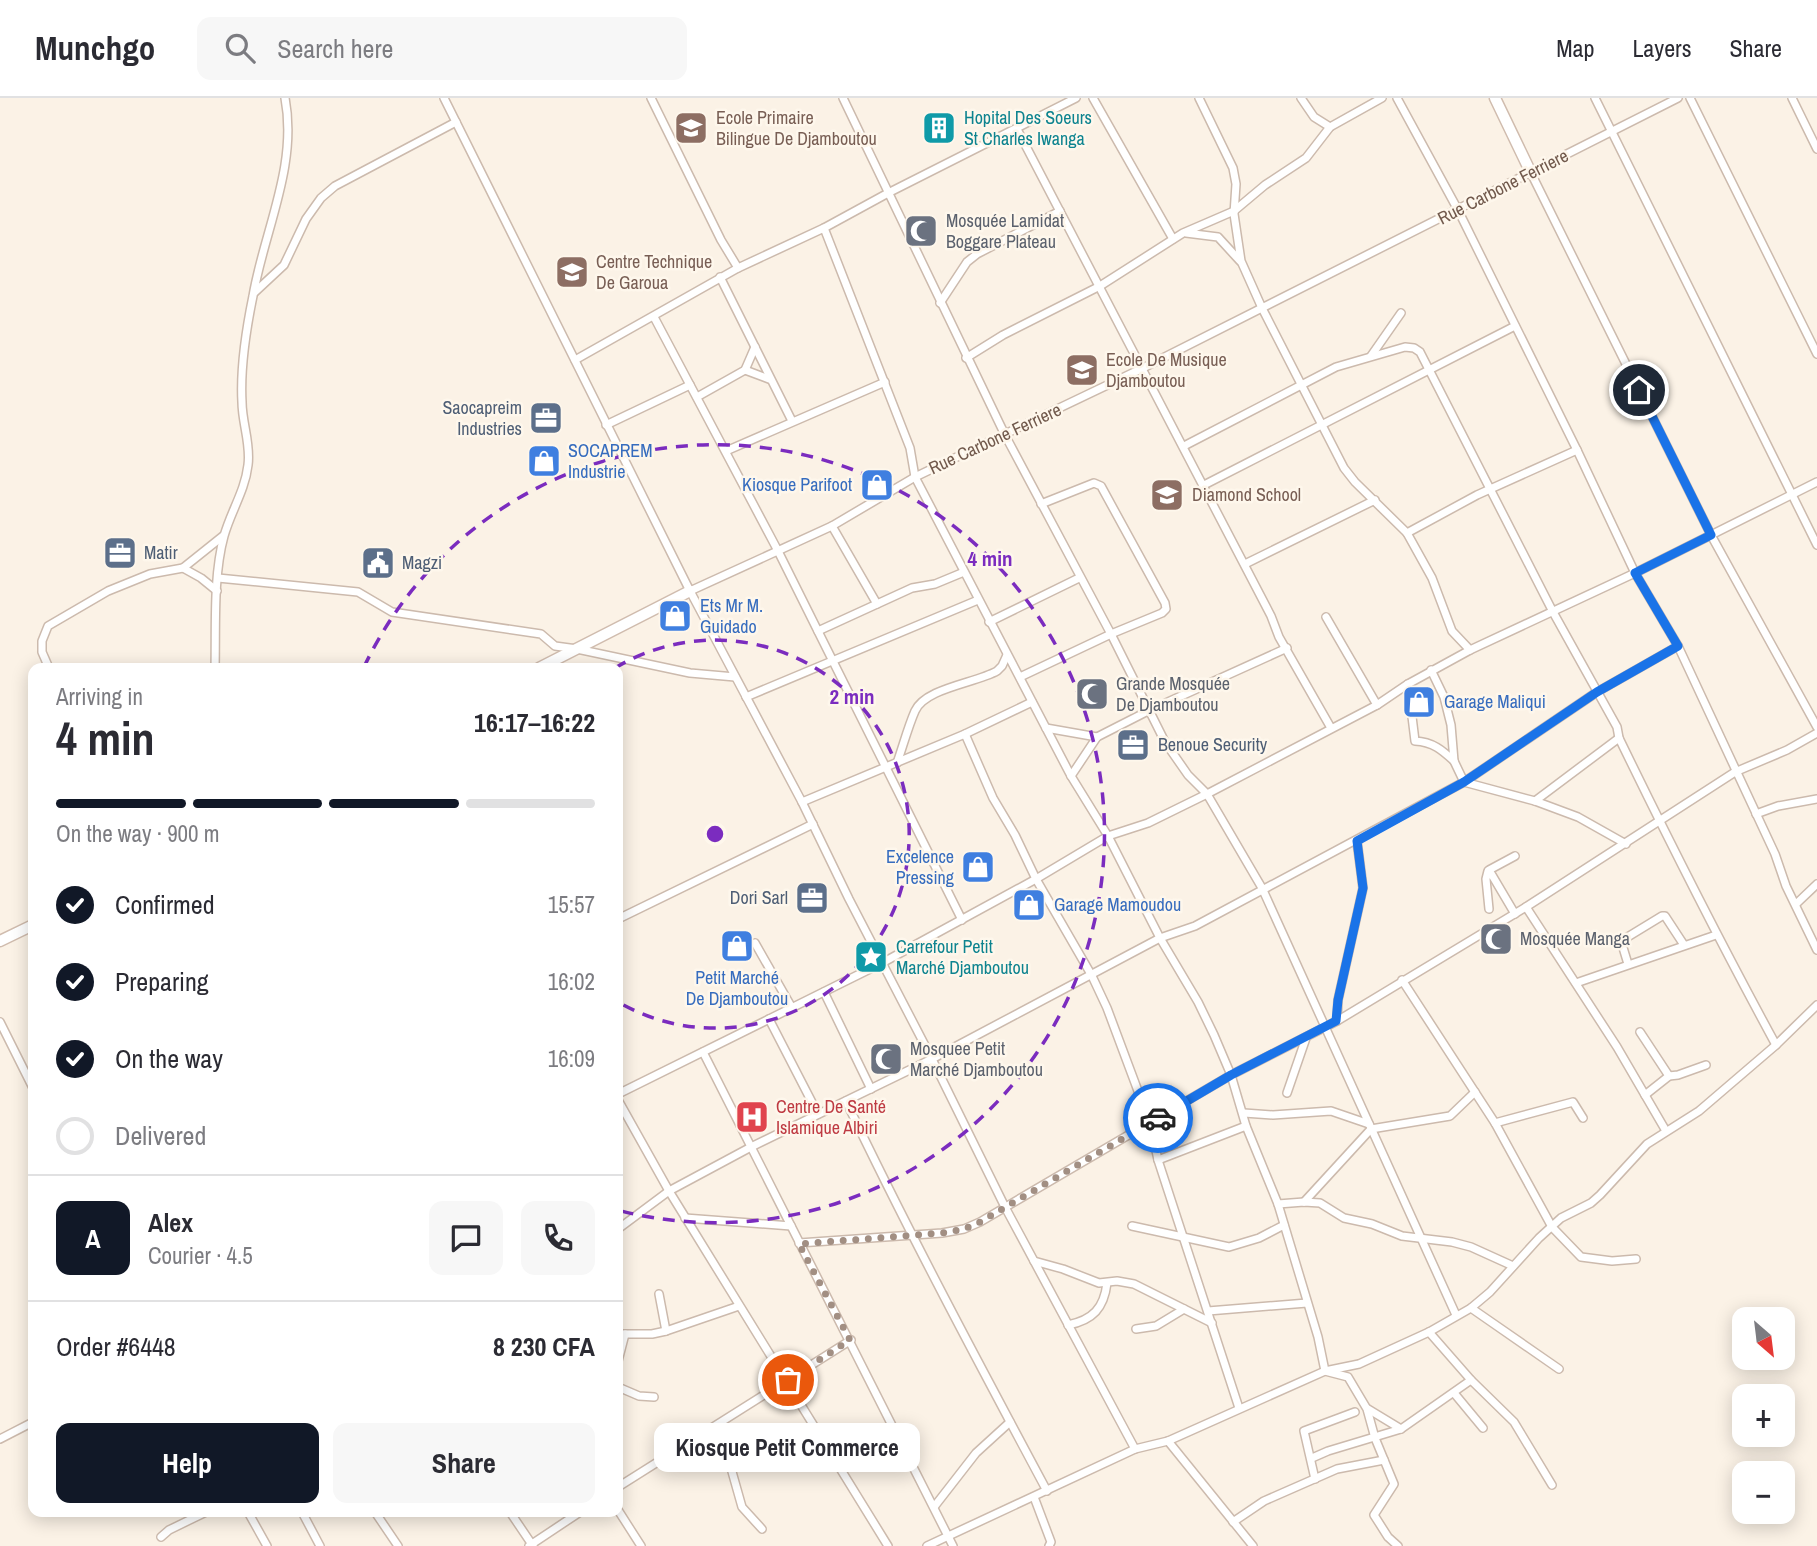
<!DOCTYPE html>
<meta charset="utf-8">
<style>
body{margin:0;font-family:"Archivo Narrow",sans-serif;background:#f7f7f7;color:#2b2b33;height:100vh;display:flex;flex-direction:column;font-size:26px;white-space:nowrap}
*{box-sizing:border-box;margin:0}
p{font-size:23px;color:#7c7c81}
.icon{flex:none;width:38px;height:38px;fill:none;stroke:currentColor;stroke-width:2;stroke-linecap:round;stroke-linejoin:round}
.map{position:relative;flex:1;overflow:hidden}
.drawer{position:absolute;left:28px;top:565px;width:595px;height:854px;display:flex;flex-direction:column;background:#fff;border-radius:14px;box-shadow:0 4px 18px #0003}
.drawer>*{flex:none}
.needle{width:46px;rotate:152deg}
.controls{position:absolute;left:1732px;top:1209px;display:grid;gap:14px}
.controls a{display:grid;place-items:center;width:63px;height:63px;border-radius:14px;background:#fff;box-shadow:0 4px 18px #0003;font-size:35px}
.pin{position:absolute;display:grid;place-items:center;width:60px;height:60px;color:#fff;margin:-30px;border:4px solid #fff;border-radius:50%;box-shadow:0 2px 7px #0007}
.courier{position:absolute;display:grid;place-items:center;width:70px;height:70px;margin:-35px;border:5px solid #1a73e8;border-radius:50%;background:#fff;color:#222;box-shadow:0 2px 9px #0007}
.bubble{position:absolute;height:49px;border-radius:14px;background:#fff;box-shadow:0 4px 18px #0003;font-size:23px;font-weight:800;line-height:49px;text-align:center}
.head em{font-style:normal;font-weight:800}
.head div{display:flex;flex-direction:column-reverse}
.head{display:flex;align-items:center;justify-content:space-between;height:119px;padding:0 28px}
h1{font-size:46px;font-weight:800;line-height:52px}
.bar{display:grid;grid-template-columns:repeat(4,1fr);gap:10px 7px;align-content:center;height:84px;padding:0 28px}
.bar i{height:9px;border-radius:5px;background:#e1e1e2}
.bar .current{background:#111827}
.bar p{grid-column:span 4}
.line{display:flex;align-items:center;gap:18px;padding:0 28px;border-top:2px solid #e1e1e2}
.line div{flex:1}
.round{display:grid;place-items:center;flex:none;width:74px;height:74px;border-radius:14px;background:#f7f7f7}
ol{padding:0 28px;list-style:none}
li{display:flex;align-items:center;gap:21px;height:77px}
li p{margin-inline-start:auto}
li .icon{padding:7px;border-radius:50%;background:#111827;color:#fff;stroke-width:4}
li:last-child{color:#7c7c81}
li i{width:38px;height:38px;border:4px solid #e1e1e2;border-radius:50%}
.button{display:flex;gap:14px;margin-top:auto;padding:14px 28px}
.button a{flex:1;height:80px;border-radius:14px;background:#111827;color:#fff;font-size:28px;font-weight:800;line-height:80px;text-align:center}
.button a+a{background:#f7f7f7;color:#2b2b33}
header{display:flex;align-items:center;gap:42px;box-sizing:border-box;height:98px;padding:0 35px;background:#fff;border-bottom:2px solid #e1e1e2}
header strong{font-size:33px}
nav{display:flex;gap:38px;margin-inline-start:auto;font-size:24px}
.search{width:490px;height:63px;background:#f7f7f7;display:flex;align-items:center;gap:18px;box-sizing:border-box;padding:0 24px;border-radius:14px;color:#7c7c81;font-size:26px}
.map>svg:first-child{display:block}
</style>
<header>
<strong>Munchgo</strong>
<div class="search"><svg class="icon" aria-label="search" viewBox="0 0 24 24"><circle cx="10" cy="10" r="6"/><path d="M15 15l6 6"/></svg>Search here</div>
<nav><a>Map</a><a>Layers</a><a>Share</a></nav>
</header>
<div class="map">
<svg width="1817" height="1448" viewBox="0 0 1817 1448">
<rect width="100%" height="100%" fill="#fbf2e6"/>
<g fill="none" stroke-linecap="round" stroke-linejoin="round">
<defs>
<g id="street">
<polyline points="444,0 690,493 802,704 849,801 932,961 1005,1109 1135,1351"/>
<polyline points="651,0 721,142 738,170 824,130 890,94 1076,0"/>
<polyline points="843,0 1005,337 1111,536 1165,644 1188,677 1207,696 1262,790 1456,1217"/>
<polyline points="1093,0 1173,141"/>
<polyline points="1199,0 1233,70 1236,86 1234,116 1241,163 1262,210 1344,370 1355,384 1407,435 1432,480 1452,533 1470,552"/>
<polyline points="1301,0 1314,19 1330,29"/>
<polyline points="1397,0 1458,112 1577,352 1635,475 1678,548 1775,756 1786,788 1817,852"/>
<polyline points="1595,0 1817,447"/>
<polyline points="1690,0 1817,256"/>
<polyline points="1792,0 1817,51"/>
<polyline points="1017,31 1271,518 1279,539 1331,630"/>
<polyline points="1531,75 1711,437 1817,629"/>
<polyline points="824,130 910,350 915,379 1071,678 1108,738 1160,840 1198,904 1214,937 1231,977 1246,1028 1278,1106 1318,1239 1325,1273 1348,1279 1367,1311 1375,1340 1394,1386 1374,1417 1388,1439 1398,1448"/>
<polyline points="1186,135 1218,139 1240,163"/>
<polyline points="720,179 792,323"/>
<polyline points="255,194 284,167 306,121 321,100 335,88 456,24"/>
<polyline points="940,205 967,164 977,156 1060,113"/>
<polyline points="654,219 777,451 962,822"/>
<polyline points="1371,258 1401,215"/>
<polyline points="966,260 1003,237 1100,188 1183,135 1234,113 1265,87 1306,60 1330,29 1382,0"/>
<polyline points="575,262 738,170"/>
<polyline points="745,272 769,281"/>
<polyline points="697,299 745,272 755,249"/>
<polyline points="606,327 690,287"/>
<path d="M1184,348L1336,269L1405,249L1414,250L1420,254L1553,514L1617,629L1619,640C1669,743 1721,846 1776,947"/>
<polyline points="726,353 885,284"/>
<polyline points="1204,387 1515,228"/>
<polyline points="832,428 877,506"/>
<polyline points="1407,435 1477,397 1577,352"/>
<polyline points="1245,466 1375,402"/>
<polyline points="183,470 201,480 217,493"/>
<polyline points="218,480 358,494 392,514 541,536 555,548 577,551 690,575 735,579"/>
<polyline points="690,493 832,428 915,379 1143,270 1678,0"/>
<polyline points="1326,519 1377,607"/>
<polyline points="989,524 1079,480"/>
<polyline points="818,533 912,490 935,486 964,474"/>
<polyline points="49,570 42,554 42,543 48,528 108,493 150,476 183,470 223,438"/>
<path d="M215,570C216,529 213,478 224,438C231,413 245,393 248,367C251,346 242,325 242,304C240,269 246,232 253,198C264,133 298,68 285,0"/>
<polyline points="1431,572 1444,599 1451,627 1454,663 1464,684 1535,703 1578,719 1626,746"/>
<polyline points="1020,579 1111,536 1162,515 1166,511 1165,505 1101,388 1094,385 1041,406"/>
<path d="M1408,586L1415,643C1433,644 1442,652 1454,663"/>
<polyline points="746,599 978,502"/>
<polyline points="1046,630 1097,639"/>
<polyline points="965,636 993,700 1015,737 1036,781 1092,878 1107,910 1150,1025 1158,1062 1239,1310"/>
<path d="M897,665C903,648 908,629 915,613C925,590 976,585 997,573L1002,568L1007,557"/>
<polyline points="1071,678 1097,639 1148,613 1287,550"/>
<polyline points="1535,703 1619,640"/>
<polyline points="802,704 965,636 1032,604"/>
<polyline points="1756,716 1778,708 1817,701"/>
<polyline points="1488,773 1486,781 1489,811"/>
<polyline points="1796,806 1817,786"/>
<polyline points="1526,809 1617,949 1666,1033"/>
<polyline points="1515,816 1489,772 1515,758"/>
<polyline points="618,821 813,726"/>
<polyline points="755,845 792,910"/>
<polyline points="1628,866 1621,843 1662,818 1665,818 1684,847"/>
<polyline points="1402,882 1495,1025 1552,1129 1581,1159 1612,1163 1636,1161"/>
<polyline points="1576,885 1716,837"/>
<polyline points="824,894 871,991"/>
<polyline points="769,921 818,1016"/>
<polyline points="1337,923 1338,902 1363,790 1357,743"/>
<polyline points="0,924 33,990"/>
<polyline points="1640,934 1669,978"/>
<polyline points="703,954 953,1448"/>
<polyline points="1287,995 1306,940"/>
<polyline points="618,996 882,865 1036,781 1108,738 1148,725 1207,696 1377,607 1408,586 1470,552 1635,475 1817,384"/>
<polyline points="1645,997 1669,978 1678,977 1706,967"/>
<polyline points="618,1002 669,1093 888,1448"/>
<path d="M846,1003C909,1135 978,1264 1047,1393"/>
<polyline points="1244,1015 1273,1017 1331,1013 1369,1026"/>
<polyline points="1495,1025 1573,1004 1583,1020"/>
<polyline points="1158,1062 1246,1028"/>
<polyline points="1304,1104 1371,1031 1450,1018 1475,994"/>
<polyline points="1278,1106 1304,1104 1320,1105 1344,1120 1372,1126 1402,1138 1452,1144 1471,1149 1513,1168"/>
<polyline points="685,1120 791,1128"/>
<polyline points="1132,1128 1229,1149 1259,1140 1284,1127"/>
<polyline points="618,1131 669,1093 751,1049 932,961 1160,840 1195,828 1464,684 1597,594 1678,548"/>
<polyline points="799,1145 942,1135 964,1131 980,1124 1231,977 1337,923 1526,809 1735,674 1787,652 1817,635"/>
<polyline points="1034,1163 1063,1171 1099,1185 1117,1183 1134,1186 1212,1225"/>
<polyline points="659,1196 666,1233"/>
<polyline points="1471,1210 1559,1271"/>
<polyline points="1208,1213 1307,1205"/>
<path d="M1068,1227C1093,1222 1104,1210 1107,1185"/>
<polyline points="1136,1231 1156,1228 1184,1211"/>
<polyline points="1429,1234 1471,1282 1514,1324 1552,1387"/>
<polyline points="618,1236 652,1236 666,1233 739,1208"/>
<polyline points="618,1263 625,1236"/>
<polyline points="618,1289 639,1298 654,1299"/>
<polyline points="1454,1295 1483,1330"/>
<polyline points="1368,1311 1401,1331"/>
<polyline points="710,1330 729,1363 742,1409 762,1431"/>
<polyline points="0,1341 33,1324"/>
<polyline points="1168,1343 1253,1448"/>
<polyline points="1312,1360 1328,1353 1401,1331 1471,1282"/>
<polyline points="1315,1381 1304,1333 1355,1314"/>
<polyline points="618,1389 851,1242"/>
<polyline points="1034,1399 1051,1444 1049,1448"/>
<polyline points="934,1409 976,1355 1010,1324"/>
<polyline points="618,1412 641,1448"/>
<polyline points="248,1414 267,1448"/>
<polyline points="302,1414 320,1448"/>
<polyline points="375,1414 398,1448"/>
<polyline points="510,1414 533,1448"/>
<polyline points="1233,1424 1264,1403 1337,1371 1384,1362"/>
<polyline points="161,1439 169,1432 206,1414"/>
<polyline points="529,1448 580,1414"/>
<polyline points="927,1448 1135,1351 1168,1343 1325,1273 1359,1266 1429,1234 1471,1210 1490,1194 1539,1140 1561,1120 1591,1105 1600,1097 1647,1046 1699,1013 1776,947 1817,907"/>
</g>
<g id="secondary">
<polyline points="1495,0 1531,75"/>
<polyline points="539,570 690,493"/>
<polyline points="0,843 33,827"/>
</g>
</defs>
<!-- street casing -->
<use href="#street" stroke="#ccbaad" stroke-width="10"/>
<!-- secondary casing -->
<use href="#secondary" stroke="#d0bcae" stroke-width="13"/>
<!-- street -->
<use href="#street" stroke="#fff" stroke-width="7"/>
<!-- secondary -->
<use href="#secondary" stroke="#fff" stroke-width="10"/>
</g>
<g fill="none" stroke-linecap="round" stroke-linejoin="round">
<!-- done -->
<polyline stroke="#a28f83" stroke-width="7" stroke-dasharray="0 12.6" points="788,1282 850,1242 799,1146 942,1135 964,1131 980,1124 1158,1020"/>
<!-- route -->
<polyline stroke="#1a73e8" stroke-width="9" points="1158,1020 1231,977 1336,923 1338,902 1363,790 1357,743 1464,684 1597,594 1678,548 1635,475 1711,437 1639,292"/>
</g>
<!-- distance rings -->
<g fill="none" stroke="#7b2cbf" stroke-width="3.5" stroke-dasharray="12 9">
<path d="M615 570A194 194 0 1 1 618 904"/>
<path d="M364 569A389 389 0 1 1 621 1113"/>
</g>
<!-- icons -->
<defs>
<symbol id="school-square" viewBox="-11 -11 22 22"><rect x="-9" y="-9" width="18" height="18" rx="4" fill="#8d6e63" stroke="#fef7ec"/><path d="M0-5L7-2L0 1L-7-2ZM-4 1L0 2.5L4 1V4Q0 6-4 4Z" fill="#fff"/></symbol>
<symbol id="building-square" viewBox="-11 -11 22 22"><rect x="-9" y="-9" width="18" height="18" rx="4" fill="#0f9aa8" stroke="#fef7ec"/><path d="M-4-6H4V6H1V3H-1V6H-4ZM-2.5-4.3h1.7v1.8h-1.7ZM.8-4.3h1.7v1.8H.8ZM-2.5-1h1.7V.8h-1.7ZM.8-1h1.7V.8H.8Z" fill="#fff"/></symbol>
<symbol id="mosque-square" viewBox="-11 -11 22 22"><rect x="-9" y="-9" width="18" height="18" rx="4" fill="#6b7280" stroke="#fef7ec"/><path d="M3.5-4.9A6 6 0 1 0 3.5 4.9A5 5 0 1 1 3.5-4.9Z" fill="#fff"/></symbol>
<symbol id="university-square" viewBox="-11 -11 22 22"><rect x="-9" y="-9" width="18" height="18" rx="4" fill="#8d6e63" stroke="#fef7ec"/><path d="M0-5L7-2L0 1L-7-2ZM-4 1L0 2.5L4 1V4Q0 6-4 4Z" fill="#fff"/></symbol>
<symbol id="office-square" viewBox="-11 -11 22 22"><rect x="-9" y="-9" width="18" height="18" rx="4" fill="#5c6f8a" stroke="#fef7ec"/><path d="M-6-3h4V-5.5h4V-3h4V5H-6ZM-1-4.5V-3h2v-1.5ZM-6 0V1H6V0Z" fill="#fff"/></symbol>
<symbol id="shop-square" viewBox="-11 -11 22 22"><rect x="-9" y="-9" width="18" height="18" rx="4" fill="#3f7fe0" stroke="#fef7ec"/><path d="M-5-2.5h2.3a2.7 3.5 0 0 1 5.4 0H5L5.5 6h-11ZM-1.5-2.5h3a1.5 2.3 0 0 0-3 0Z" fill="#fff"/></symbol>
<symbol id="civic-square" viewBox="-11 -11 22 22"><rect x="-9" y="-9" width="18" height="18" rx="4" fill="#5c6f8a" stroke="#fef7ec"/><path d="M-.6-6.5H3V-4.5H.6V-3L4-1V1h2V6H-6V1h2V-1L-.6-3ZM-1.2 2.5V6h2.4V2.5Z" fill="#fff"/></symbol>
<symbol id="sight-square" viewBox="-11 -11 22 22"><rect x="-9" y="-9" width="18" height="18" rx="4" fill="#0f9aa8" stroke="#fef7ec"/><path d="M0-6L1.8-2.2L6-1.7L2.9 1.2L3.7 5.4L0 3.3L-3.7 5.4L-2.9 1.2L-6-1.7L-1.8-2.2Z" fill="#fff"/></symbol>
<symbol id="hospital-square" viewBox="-11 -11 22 22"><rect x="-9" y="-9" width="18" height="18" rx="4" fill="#e0444e" stroke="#fef7ec"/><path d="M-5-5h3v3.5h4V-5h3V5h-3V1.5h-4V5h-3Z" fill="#fff"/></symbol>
</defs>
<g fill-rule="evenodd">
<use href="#school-square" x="672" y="11" width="38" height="38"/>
<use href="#building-square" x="920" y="11" width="38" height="38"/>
<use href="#mosque-square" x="902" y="114" width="38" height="38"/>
<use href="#university-square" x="553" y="155" width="38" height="38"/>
<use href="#university-square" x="1063" y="253" width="38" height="38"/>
<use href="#office-square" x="527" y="301" width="38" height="38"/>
<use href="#shop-square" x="525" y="344" width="38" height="38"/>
<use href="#shop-square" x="858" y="368" width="38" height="38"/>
<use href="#school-square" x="1148" y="378" width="38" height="38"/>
<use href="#office-square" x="101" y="436" width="38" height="38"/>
<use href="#civic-square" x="359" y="446" width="38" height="38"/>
<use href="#shop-square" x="656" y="499" width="38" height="38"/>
<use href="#mosque-square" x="1073" y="577" width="38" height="38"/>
<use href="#shop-square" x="1400" y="585" width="38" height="38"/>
<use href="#office-square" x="1114" y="628" width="38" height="38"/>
<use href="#shop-square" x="959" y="750" width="38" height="38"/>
<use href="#office-square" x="793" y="781" width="38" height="38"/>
<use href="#shop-square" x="1010" y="788" width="38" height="38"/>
<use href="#mosque-square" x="1477" y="822" width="38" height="38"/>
<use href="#shop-square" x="718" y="829" width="38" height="38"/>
<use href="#sight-square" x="852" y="840" width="38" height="38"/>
<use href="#mosque-square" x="867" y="942" width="38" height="38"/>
<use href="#hospital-square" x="733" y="1000" width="38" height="38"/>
</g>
<g text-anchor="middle" stroke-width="5" stroke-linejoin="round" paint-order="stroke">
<!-- education labels -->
<g font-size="18" fill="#785e54" stroke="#fef7ec" text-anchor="start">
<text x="716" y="26">Ecole Primaire<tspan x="716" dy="21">Bilingue De Djamboutou</tspan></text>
<text x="596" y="170">Centre Technique<tspan x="596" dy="21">De Garoua</tspan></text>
<text x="1106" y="268">Ecole De Musique<tspan x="1106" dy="21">Djamboutou</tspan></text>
<text x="1192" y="403">Diamond School</text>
</g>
<!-- culture labels -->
<g font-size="18" fill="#0d838f" stroke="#fef7ec" text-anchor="start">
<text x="964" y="26">Hopital Des Soeurs<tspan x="964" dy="21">St Charles Iwanga</tspan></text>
<text x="896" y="855">Carrefour Petit<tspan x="896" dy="21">Marché Djamboutou</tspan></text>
</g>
<!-- street labels -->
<g font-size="18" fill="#725a4d" stroke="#fef7ec">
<text transform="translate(1503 89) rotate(-27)" y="6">Rue Carbone Ferriere</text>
<text transform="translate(995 341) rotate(-25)" y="6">Rue Carbone Ferriere</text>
</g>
<!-- worship labels -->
<g font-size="18" fill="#5b616d" stroke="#fef7ec" text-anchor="start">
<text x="946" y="129">Mosquée Lamidat<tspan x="946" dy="21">Boggare Plateau</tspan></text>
<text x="1116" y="592">Grande Mosquée<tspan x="1116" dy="21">De Djamboutou</tspan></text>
<text x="1520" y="847">Mosquée Manga</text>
<text x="910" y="957">Mosquee Petit<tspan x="910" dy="21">Marché Djamboutou</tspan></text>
</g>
<!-- service labels -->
<g font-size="18" fill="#4e5e75" stroke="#fef7ec" text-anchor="start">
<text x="522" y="316" text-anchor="end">Saocapreim<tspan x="522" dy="21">Industries</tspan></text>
<text x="144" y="461">Matir</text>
<text x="402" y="471">Magzi</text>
<text x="1158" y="653">Benoue Security</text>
<text x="788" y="806" text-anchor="end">Dori Sarl</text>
</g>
<!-- shop labels -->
<g font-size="18" fill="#366cbe" stroke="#fef7ec" text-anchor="start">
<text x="568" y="359">SOCAPREM<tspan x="568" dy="21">Industrie</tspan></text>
<text x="852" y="393" text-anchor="end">Kiosque Parifoot</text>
<text x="700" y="514">Ets Mr M.<tspan x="700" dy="21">Guidado</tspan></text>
<text x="1444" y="610">Garage Maliqui</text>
<text x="954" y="765" text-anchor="end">Excelence<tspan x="954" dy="21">Pressing</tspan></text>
<text x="1054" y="813">Garage Mamoudou</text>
<text x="737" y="886" text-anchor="middle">Petit Marché<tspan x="737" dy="21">De Djamboutou</tspan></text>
</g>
<!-- health labels -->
<g font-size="18" fill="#be3a42" stroke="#fef7ec" text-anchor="start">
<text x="776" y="1015">Centre De Santé<tspan x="776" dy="21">Islamique Albiri</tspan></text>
</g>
</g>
<circle cx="715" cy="736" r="10" fill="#7b2cbf" stroke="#fef7ec" stroke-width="3.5"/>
<g font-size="21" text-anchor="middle" font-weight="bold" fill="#7b2cbf" stroke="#fef7ec" stroke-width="5" stroke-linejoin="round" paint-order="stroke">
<text x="990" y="468">4 min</text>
<text x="852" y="606">2 min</text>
</g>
</svg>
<div class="controls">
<a><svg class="needle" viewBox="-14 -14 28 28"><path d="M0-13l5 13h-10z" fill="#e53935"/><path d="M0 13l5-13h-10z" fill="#7c7c81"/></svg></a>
<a>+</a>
<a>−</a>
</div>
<div class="pin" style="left:788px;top:1282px;background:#ea580c"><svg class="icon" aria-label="bag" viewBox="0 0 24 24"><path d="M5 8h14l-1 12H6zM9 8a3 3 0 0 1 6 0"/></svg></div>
<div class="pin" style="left:1639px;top:292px;background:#1f2937"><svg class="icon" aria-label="home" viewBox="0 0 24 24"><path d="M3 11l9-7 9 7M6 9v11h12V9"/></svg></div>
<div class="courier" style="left:1158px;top:1020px"><svg class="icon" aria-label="car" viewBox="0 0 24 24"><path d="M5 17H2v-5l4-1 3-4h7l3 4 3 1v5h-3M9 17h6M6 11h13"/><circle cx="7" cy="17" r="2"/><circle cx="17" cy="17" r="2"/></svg></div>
<div class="bubble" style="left:654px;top:1325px;width:266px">Kiosque Petit Commerce</div>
<section class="drawer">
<div class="head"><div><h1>4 min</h1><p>Arriving in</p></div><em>16:17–16:22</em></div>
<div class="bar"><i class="current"></i><i class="current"></i><i class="current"></i><i></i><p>On the way · 900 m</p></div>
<ol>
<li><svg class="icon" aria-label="check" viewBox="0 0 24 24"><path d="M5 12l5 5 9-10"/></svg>Confirmed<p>15:57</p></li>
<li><svg class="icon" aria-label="check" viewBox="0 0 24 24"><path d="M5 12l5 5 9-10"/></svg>Preparing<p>16:02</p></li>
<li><svg class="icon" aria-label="check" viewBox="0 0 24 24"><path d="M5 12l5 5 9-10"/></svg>On the way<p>16:09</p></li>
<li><i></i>Delivered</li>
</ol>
<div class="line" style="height:126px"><b class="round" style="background:#111827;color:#fff">A</b><div><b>Alex</b><p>Courier · 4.5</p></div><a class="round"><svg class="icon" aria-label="chat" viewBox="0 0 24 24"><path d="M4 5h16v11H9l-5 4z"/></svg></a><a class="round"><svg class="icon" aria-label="phone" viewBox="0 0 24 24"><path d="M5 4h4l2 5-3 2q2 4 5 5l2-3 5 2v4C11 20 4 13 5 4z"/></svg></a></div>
<div class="line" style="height:91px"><div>Order #6448</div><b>8 230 CFA</b></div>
<div class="button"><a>Help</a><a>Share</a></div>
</section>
</div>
